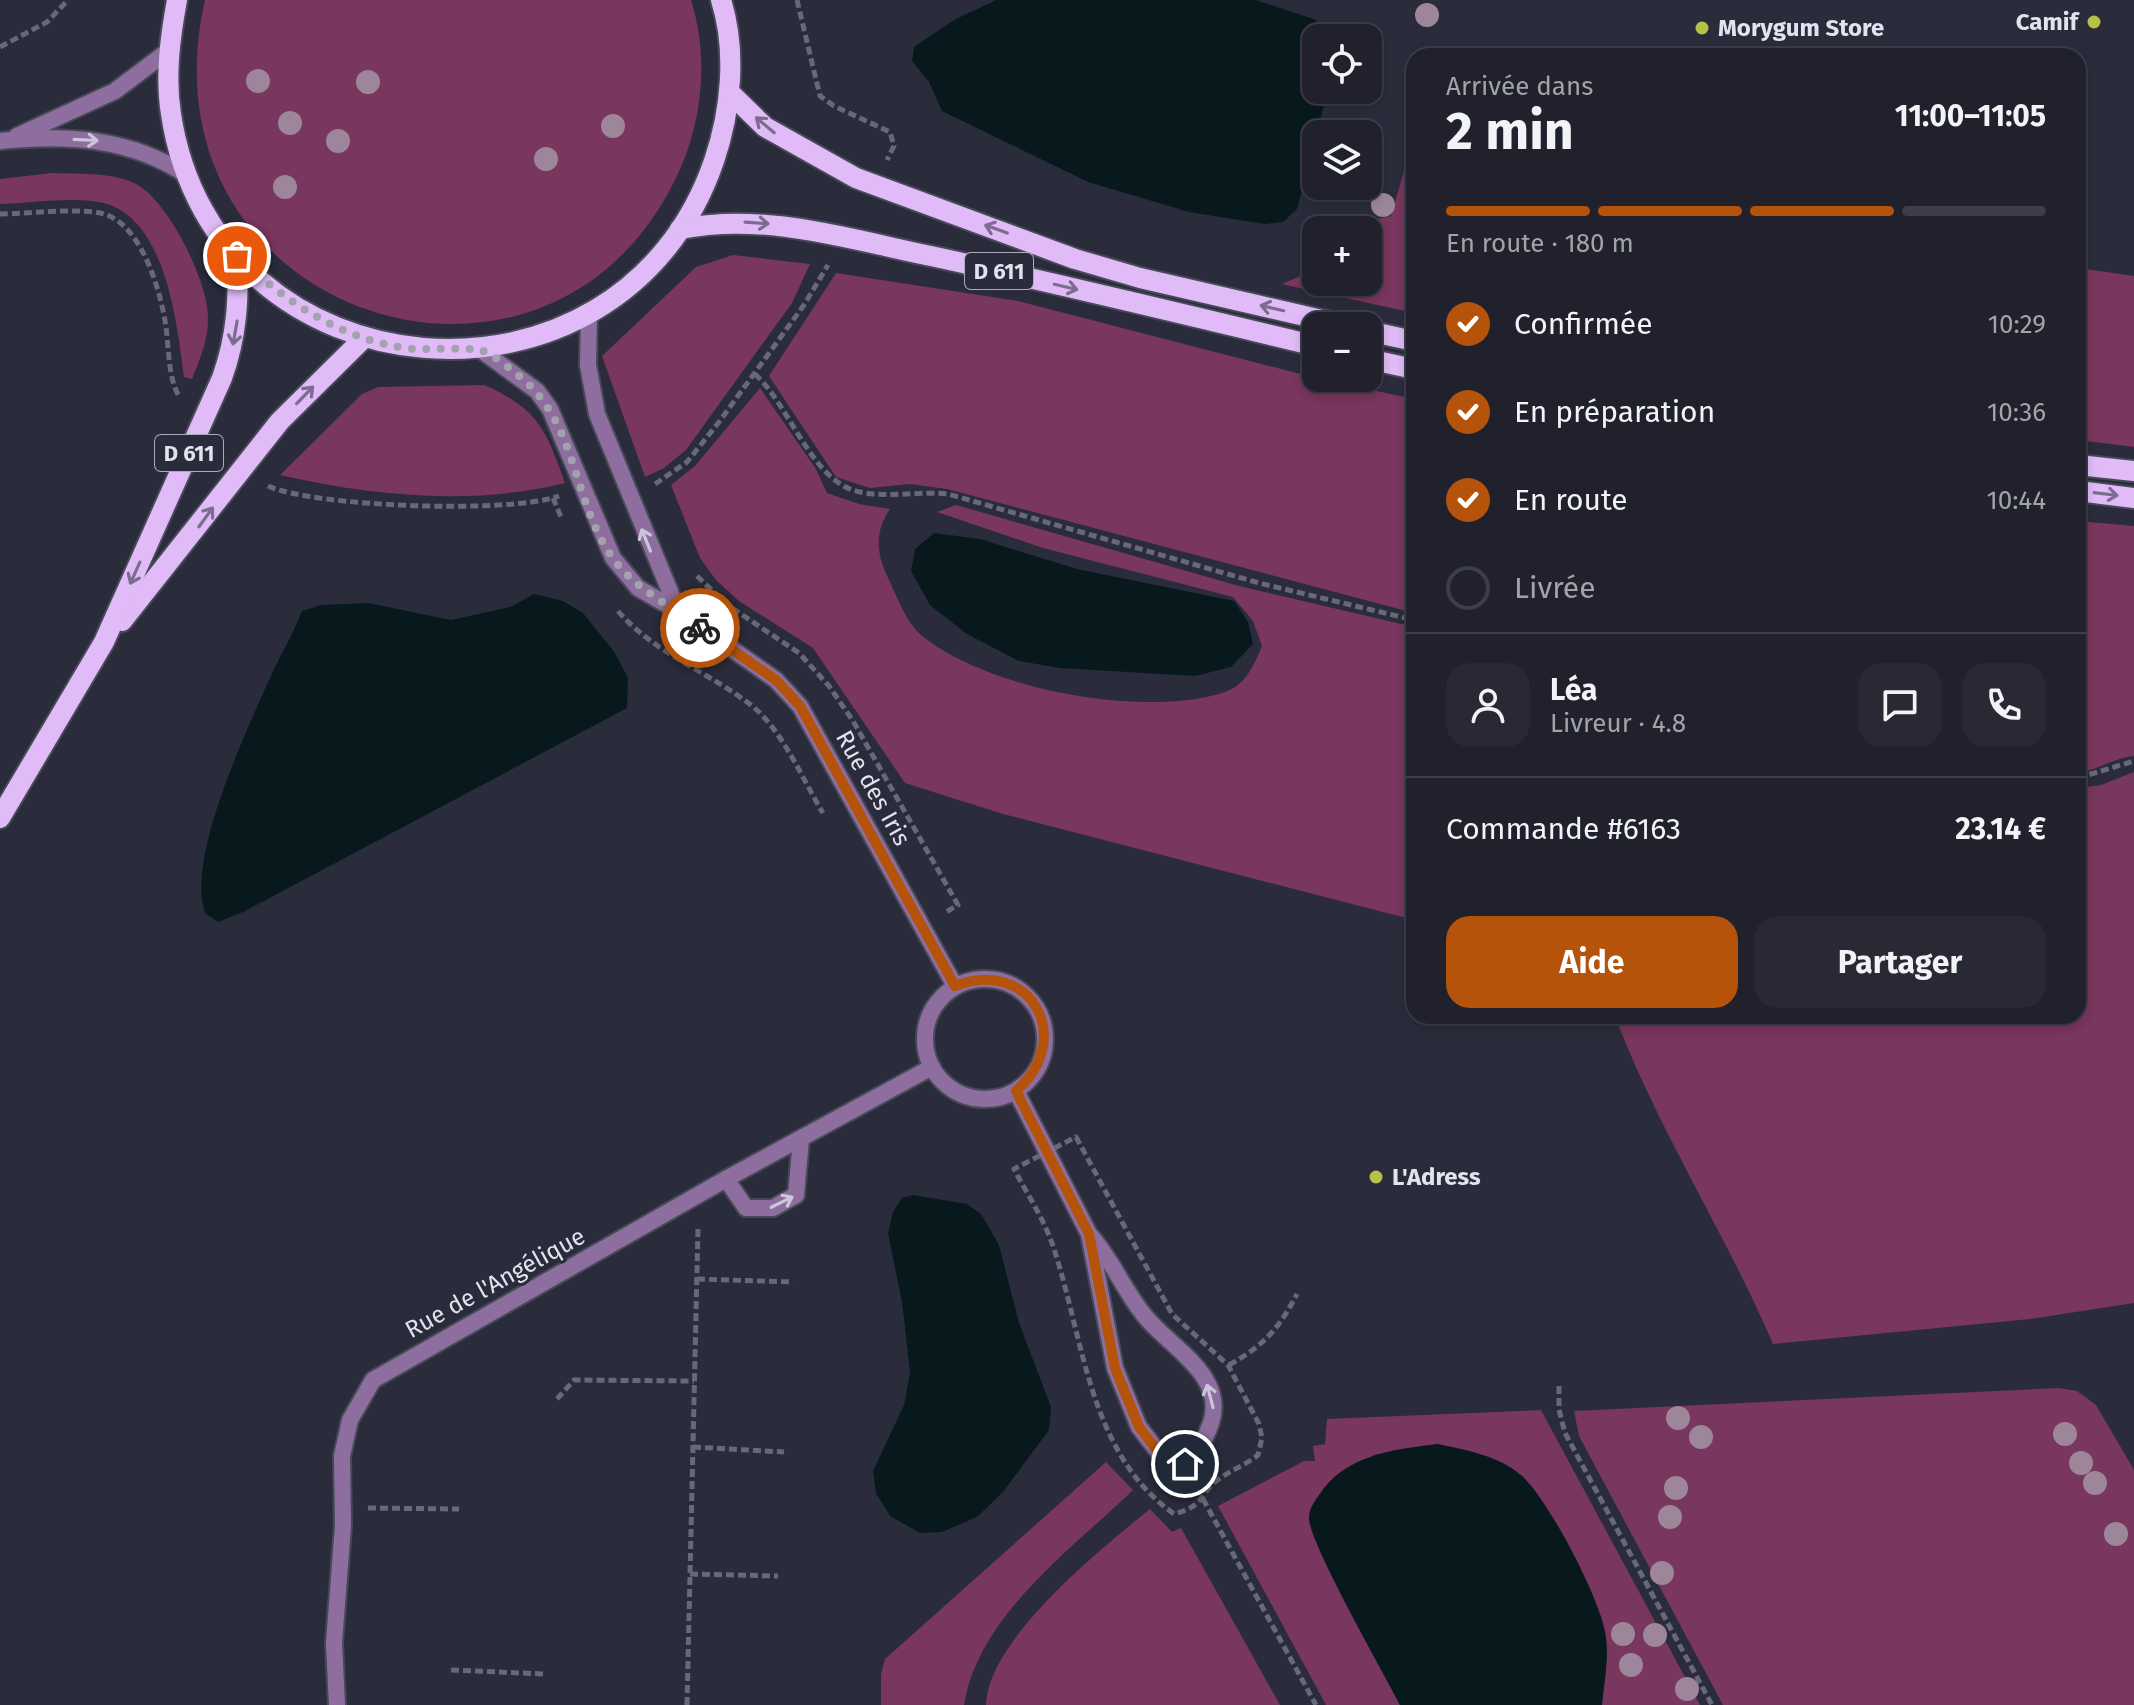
<!DOCTYPE html>
<html lang="fr">
<meta charset="utf-8">
<style>
body{margin:0;font-family:"Fira Sans",sans-serif;background:#282934;color:#f1f3f6;height:100vh;display:flex;flex-direction:column;font-size:30px;white-space:nowrap}
*{box-sizing:border-box;margin:0}
p{font-size:26px;color:#a2a3a9}
.icon{flex:none;width:44px;height:44px;fill:none;stroke:currentColor;stroke-width:2;stroke-linecap:round;stroke-linejoin:round}
.map{position:relative;flex:1;overflow:hidden}
.side{position:absolute;left:1406px;top:48px;width:680px;height:976px;display:flex;flex-direction:column;background:#20212c;border-radius:24px;box-shadow:0 4px 12px #0003,0 0 0 2px #3d3e48}
.side>*{flex:none}
.buttons{position:absolute;left:1302px;top:24px;display:grid;gap:16px}
.buttons a{display:grid;place-items:center;width:80px;height:80px;border-radius:16px;background:#20212c;box-shadow:0 4px 12px #0003,0 0 0 2px #3d3e48;font-size:40px}
.pin{position:absolute;display:grid;place-items:center;width:68px;height:68px;color:#fff;margin:-34px;border:4px solid #fff;border-radius:50%;box-shadow:0 2px 8px #0007}
.courier{position:absolute;display:grid;place-items:center;width:80px;height:80px;margin:-40px;border:6px solid #b45309;border-radius:50%;background:#fff;color:#222;box-shadow:0 2px 10px #0007}
.headline em{font-style:normal;font-weight:700}
.headline div{display:flex;flex-direction:column-reverse}
.headline{display:flex;align-items:center;justify-content:space-between;height:136px;padding:0 40px}
h1{font-size:52px;font-weight:700;line-height:60px}
.bar{display:grid;grid-template-columns:repeat(4,1fr);gap:12px 8px;align-content:center;height:96px;padding:0 40px}
.bar i{height:10px;border-radius:6px;background:#3d3e48}
.bar .selected{background:#b45309}
.bar p{grid-column:span 4}
.line{display:flex;align-items:center;gap:20px;padding:0 40px;border-top:2px solid #3d3e48}
.line div{flex:1}
.round{display:grid;place-items:center;flex:none;width:84px;height:84px;border-radius:24px;background:#282934}
ol{padding:0 40px;list-style:none}
li{display:flex;align-items:center;gap:24px;height:88px}
li p{margin-inline-start:auto}
li .icon{padding:8px;border-radius:50%;background:#b45309;color:#fff;stroke-width:4}
li:last-child{color:#a2a3a9}
li i{width:44px;height:44px;border:4px solid #3d3e48;border-radius:50%}
.primary-button{display:flex;gap:16px;margin-top:auto;padding:16px 40px}
.primary-button a{flex:1;height:92px;border-radius:24px;background:#b45309;color:#fff;font-size:32px;font-weight:700;line-height:92px;text-align:center}
.primary-button a+a{background:#282934;color:#f1f3f6}
.map>svg:first-child{display:block}
</style>
<div class="map">
<svg width="2134" height="1705" viewBox="0 0 2134 1705">
<rect width="100%" height="100%" fill="#2a2c3b"/>
<!-- green -->
<g fill="#79365e">
<path d="M205,0H691C710,60 702,127 674,182C541,449 134,312 205,0Z"/>
<polygon points="1406,164 1414,165 1414,313 1282,284 1316,269 1316,282 1368,282 1368,230 1362,230 1369,221 1391,216"/>
<path d="M52,173C79,174 107,172 132,182C167,196 209,283 208,319C208,341 200,359 192,379L184,377C177,325 167,220 104,203C77,196 29,203 0,204V179Z"/>
<polygon points="733,255 810,264 792,303 686,450 664,468 645,477 602,356 696,267"/>
<polygon points="2078,268 2134,276 2134,447 2078,440"/>
<polygon points="836,273 1018,301 1316,378 1414,399 1414,613 947,489 910,484 870,488 836,477 769,376"/>
<path d="M484,385C537,408 546,429 565,483C473,506 371,496 280,475L362,394L378,387Z"/>
<path d="M760,388L816,469L827,493L859,504L890,509C873,534 877,556 890,582C898,599 907,623 921,635C986,689 1144,719 1225,692C1246,685 1254,665 1262,646L1253,621L1233,597L1043,548L937,512L956,505L1239,586L1414,627V920L1003,814L905,783L813,648L739,601L716,580L700,558L671,485L695,466Z"/>
<path d="M2078,521L2134,526V756C2113,758 2098,770 2078,773Z"/>
<path d="M2134,772V1303L2030,1319L1773,1344C1725,1232 1658,1130 1615,1016H2078V788L2101,785Z"/>
<polygon points="2059,1388 2077,1391 2096,1405 2134,1470 2134,1705 1723,1705 1579,1436 1574,1411"/>
<polygon points="1541,1410 1700,1705 1602,1705 1606,1638 1600,1615 1569,1549 1523,1476 1438,1444 1373,1455 1317,1540 1400,1705 1326,1705 1218,1506 1304,1461 1315,1461 1313,1446 1325,1444 1327,1419"/>
<path d="M1106,1462L1133,1490C1070,1551 979,1615 964,1705H881V1674L885,1659Z"/>
<path d="M1150,1509L1172,1532L1181,1528L1280,1705H986C988,1639 1101,1549 1150,1509Z"/>
</g>
<!-- water -->
<g fill="#08191d">
<polygon points="996,0 1255,0 1314,19 1335,38 1316,38 1316,90 1328,90 1297,209 1283,222 1265,224 1189,212 1088,182 942,111 929,82 912,61 914,47 954,20"/>
<polygon points="934,533 980,539 1077,569 1234,601 1248,622 1253,644 1231,667 1195,676 1060,668 1019,661 967,634 930,605 911,571 915,549"/>
<path d="M534,594L563,601L583,613L615,653L628,678L627,708L243,912L218,922L205,913C186,858 246,732 270,678C280,655 293,635 302,611L321,605L368,603L451,620L510,607Z"/>
<polygon points="913,1195 967,1204 981,1214 999,1245 1019,1323 1051,1407 1049,1430 1003,1492 977,1517 942,1532 920,1533 890,1516 876,1493 873,1471 904,1405 910,1372 902,1302 888,1233 893,1212 902,1198"/>
<path d="M1438,1444C1466,1450 1501,1456 1523,1477C1549,1501 1603,1603 1606,1638C1609,1659 1604,1684 1602,1705H1400C1384,1673 1309,1543 1309,1518C1309,1509 1314,1502 1319,1495C1345,1455 1394,1449 1438,1444Z"/>
</g>
<g fill="none" stroke-linecap="round" stroke-linejoin="round">
<defs>
<polyline id="service" points="726,1179 746,1208 773,1208 796,1195 801,1139"/>
<g id="minor">
<polyline points="589,313 588,365 597,414 678,611"/>
<polyline points="481,350 537,391 550,409 613,558 638,588 678,611 776,680 800,706 955,986"/>
<circle cx="985" cy="1039" r="60"/>
<path d="M1016,1091L1089,1234L1115,1368L1139,1427L1166,1462L1185,1464C1198,1453 1205,1440 1211,1423C1227,1375 1169,1347 1144,1315C1123,1289 1112,1259 1089,1234"/>
<polyline points="337,1705 334,1643 343,1526 342,1456 350,1420 373,1380 726,1179 932,1067"/>
</g>
<g id="tertiary">
<polyline points="17,136 115,91 168,51"/>
<path d="M0,141C67,134 131,138 188,176"/>
</g>
<g id="primary">
<path d="M177,0C170,38 165,76 171,114C214,401 620,435 714,161C731,111 737,51 721,0"/>
<polyline points="729,92 765,127 856,178 1075,259 1140,278 1348,326"/>
<path d="M680,229C765,212 848,239 931,256C1060,284 1188,315 1316,346"/>
<polyline points="1368,331 1414,341"/>
<polyline points="1368,359 1414,369"/>
<polyline points="2078,465 2134,471"/>
<polyline points="2078,491 2134,498"/>
<polyline points="122,621 280,421 364,338"/>
<path d="M0,818L104,642L222,378C237,336 239,299 237,256"/>
</g>
</defs>
<!-- service casing -->
<use href="#service" stroke="#474958" stroke-width="20"/>
<!-- minor casing -->
<use href="#minor" stroke="#474958" stroke-width="20"/>
<!-- tertiary casing -->
<use href="#tertiary" stroke="#474958" stroke-width="20"/>
<!-- primary casing -->
<use href="#primary" stroke="#474958" stroke-width="24"/>
<!-- path -->
<g stroke="#676976" stroke-width="5" stroke-dasharray="8 4" stroke-linecap="butt">
<polyline points="797,0 820,96 834,106 890,132 894,146 887,160"/>
<polyline points="0,47 47,22 68,0"/>
<path d="M0,214C26,214 81,207 104,214C142,225 161,292 166,327C169,349 168,379 180,398"/>
<path d="M755,374C791,407 812,483 860,492C887,498 919,491 948,494L1259,583L1414,620"/>
<polyline points="655,484 687,462 719,422 804,305 828,265"/>
<path d="M268,486C315,507 510,514 559,496"/>
<polyline points="553,498 561,517"/>
<polyline points="697,576 726,604 799,653 829,686 853,721 958,905 946,912"/>
<path d="M618,611C653,652 704,670 747,702C781,726 801,777 823,813"/>
<polyline points="2078,778 2134,761"/>
<path d="M1076,1137L1172,1314L1228,1365L1259,1424L1262,1438L1258,1455C1246,1465 1231,1470 1219,1479C1198,1494 1207,1505 1174,1514C1088,1453 1084,1338 1053,1246C1044,1219 1027,1194 1014,1169Z"/>
<polyline points="697,1279 793,1282"/>
<path d="M1229,1365C1263,1346 1279,1329 1297,1294"/>
<polyline points="1559,1386 1559,1410 1565,1433 1712,1705"/>
<polyline points="557,1399 574,1380 694,1381"/>
<polyline points="693,1447 784,1452"/>
<polyline points="1203,1499 1316,1705"/>
<polyline points="368,1508 459,1509"/>
<polyline points="690,1574 778,1576"/>
<polyline points="451,1670 545,1674"/>
<polyline points="687,1705 698,1228"/>
</g>
<!-- service -->
<use href="#service" stroke="#8d6e9f" stroke-width="16"/>
<!-- minor -->
<use href="#minor" stroke="#8d6e9f" stroke-width="16"/>
<!-- tertiary -->
<use href="#tertiary" stroke="#8d6e9f" stroke-width="16"/>
<!-- primary -->
<use href="#primary" stroke="#e0bbf7" stroke-width="20"/>
</g>
<!-- trees -->
<g fill="#9e869a">
<circle cx="1427" cy="15" r="12"/>
<circle cx="258" cy="81" r="12"/>
<circle cx="368" cy="82" r="12"/>
<circle cx="290" cy="123" r="12"/>
<circle cx="613" cy="126" r="12"/>
<circle cx="338" cy="141" r="12"/>
<circle cx="546" cy="159" r="12"/>
<circle cx="285" cy="187" r="12"/>
<circle cx="1383" cy="205" r="12"/>
<circle cx="1678" cy="1418" r="12"/>
<circle cx="2065" cy="1434" r="12"/>
<circle cx="1701" cy="1437" r="12"/>
<circle cx="2081" cy="1463" r="12"/>
<circle cx="2095" cy="1483" r="12"/>
<circle cx="1676" cy="1488" r="12"/>
<circle cx="1670" cy="1517" r="12"/>
<circle cx="2116" cy="1534" r="12"/>
<circle cx="1662" cy="1573" r="12"/>
<circle cx="1623" cy="1634" r="12"/>
<circle cx="1655" cy="1635" r="12"/>
<circle cx="1631" cy="1665" r="12"/>
<circle cx="1687" cy="1689" r="12"/>
</g>
<!-- one-way arrows -->
<defs><path id="oneway-shaft" d="M-6 0H5M1.5-3L5.5 0L1.5 3" fill="none" stroke-width="1.6" stroke-linecap="round" stroke-linejoin="round" transform="scale(2)"/></defs>
<g stroke="#7c6c90">
<use href="#oneway-shaft" transform="translate(765 125) rotate(-140)"/>
<use href="#oneway-shaft" transform="translate(757 223) rotate(4)"/>
<use href="#oneway-shaft" transform="translate(996 229) rotate(-160)"/>
<use href="#oneway-shaft" transform="translate(1066 287) rotate(13)"/>
<use href="#oneway-shaft" transform="translate(1272 308) rotate(-167)"/>
<use href="#oneway-shaft" transform="translate(235 333) rotate(100)"/>
<use href="#oneway-shaft" transform="translate(305 395) rotate(-46)"/>
<use href="#oneway-shaft" transform="translate(2106 494) rotate(7)"/>
<use href="#oneway-shaft" transform="translate(206 517) rotate(-54)"/>
<use href="#oneway-shaft" transform="translate(135 573) rotate(114)"/>
</g>
<g stroke="#cdc6da">
<use href="#oneway-shaft" transform="translate(86 140) rotate(3)"/>
<use href="#oneway-shaft" transform="translate(646 540) rotate(-112)"/>
<use href="#oneway-shaft" transform="translate(782 1202) rotate(-26)"/>
<use href="#oneway-shaft" transform="translate(1210 1396) rotate(-105)"/>
</g>
<g fill="none" stroke-linecap="round" stroke-linejoin="round">
<!-- done -->
<path stroke="#a2a3af" stroke-width="8" stroke-dasharray="0 14.4" d="M237,256C285,301 337,337 404,348C424,351 469,346 483,351C495,356 508,367 518,375C580,424 571,503 615,561C638,591 671,605 700,628"/>
<!-- route -->
<path stroke="#b45309" stroke-width="10" d="M700,628L776,680L800,706L955,986C1031,957 1076,1038 1016,1091L1089,1234L1115,1368L1139,1427L1166,1462L1185,1464"/>
</g>
<!-- markers -->
<g fill="#b8c147" stroke="#2a2c3b" stroke-width="3">
<circle cx="2094" cy="22" r="8"/>
<circle cx="1702" cy="28" r="8"/>
<circle cx="1376" cy="1177" r="8"/>
</g>
<g text-anchor="middle" stroke-width="6" stroke-linejoin="round" paint-order="stroke">
<!-- shield labels -->
<g fill="#2a2c3b" stroke="#abacb8" stroke-width="2">
<rect x="965" y="253" width="68" height="36" rx="6"/>
<rect x="155" y="435" width="68" height="36" rx="6"/>
</g>
<g font-size="22" font-weight="bold" fill="#e2e3ee">
<text x="999" y="279">D 611</text>
<text x="189" y="461">D 611</text>
</g>
<!-- poi labels -->
<g font-size="24" font-weight="bold" fill="#e2e3ee" stroke="#2a2c3b" text-anchor="start">
<text x="2078" y="30" text-anchor="end">Camif</text>
<text x="1718" y="36">Morygum Store</text>
<text x="1392" y="1185">L'Adress</text>
</g>
<!-- street labels -->
<g font-size="24" fill="#e2e3ee" stroke="#2a2c3b">
<text transform="translate(873 788) rotate(61)" y="8">Rue des Iris</text>
<text transform="translate(495 1283) rotate(-29)" y="8">Rue de l'Angélique</text>
</g>
</g>
</svg>
<div class="buttons">
<a><svg class="icon" aria-label="locate" viewBox="0 0 24 24"><circle cx="12" cy="12" r="6"/><path d="M12 2v4M12 18v4M2 12h4M18 12h4"/></svg></a>
<a><svg class="icon" aria-label="layers" viewBox="0 0 24 24"><path d="M12 4l9 5-9 5-9-5zM3 14l9 5 9-5"/></svg></a>
<a>+</a>
<a>−</a>
</div>
<div class="pin" style="left:237px;top:256px;background:#ea580c"><svg class="icon" aria-label="bag" viewBox="0 0 24 24"><path d="M5 8h14l-1 12H6zM9 8a3 3 0 0 1 6 0"/></svg></div>
<div class="pin" style="left:1185px;top:1464px;background:#1f2937"><svg class="icon" aria-label="home" viewBox="0 0 24 24"><path d="M3 11l9-7 9 7M6 9v11h12V9"/></svg></div>
<div class="courier" style="left:700px;top:628px"><svg class="icon" aria-label="bike" viewBox="0 0 24 24"><circle cx="6" cy="16" r="4"/><circle cx="18" cy="16" r="4"/><path d="M6 16l4-8h5l3 8M10 8l3 8H6M13 5h3"/></svg></div>
<section class="side">
<div class="headline"><div><h1>2 min</h1><p>Arrivée dans</p></div><em>11:00–11:05</em></div>
<div class="bar"><i class="selected"></i><i class="selected"></i><i class="selected"></i><i></i><p>En route · 180 m</p></div>
<ol>
<li><svg class="icon" aria-label="check" viewBox="0 0 24 24"><path d="M5 12l5 5 9-10"/></svg>Confirmée<p>10:29</p></li>
<li><svg class="icon" aria-label="check" viewBox="0 0 24 24"><path d="M5 12l5 5 9-10"/></svg>En préparation<p>10:36</p></li>
<li><svg class="icon" aria-label="check" viewBox="0 0 24 24"><path d="M5 12l5 5 9-10"/></svg>En route<p>10:44</p></li>
<li><i></i>Livrée</li>
</ol>
<div class="line" style="height:144px"><a class="round"><svg class="icon" aria-label="person" viewBox="0 0 24 24"><circle cx="12" cy="8" r="4"/><path d="M4 21q1-7 8-7t8 7"/></svg></a><div><b>Léa</b><p>Livreur · 4.8</p></div><a class="round"><svg class="icon" aria-label="chat" viewBox="0 0 24 24"><path d="M4 5h16v11H9l-5 4z"/></svg></a><a class="round"><svg class="icon" aria-label="phone" viewBox="0 0 24 24"><path d="M5 4h4l2 5-3 2q2 4 5 5l2-3 5 2v4C11 20 4 13 5 4z"/></svg></a></div>
<div class="line" style="height:104px"><div>Commande #6163</div><b>23.14 €</b></div>
<div class="primary-button"><a>Aide</a><a>Partager</a></div>
</section>
</div>
